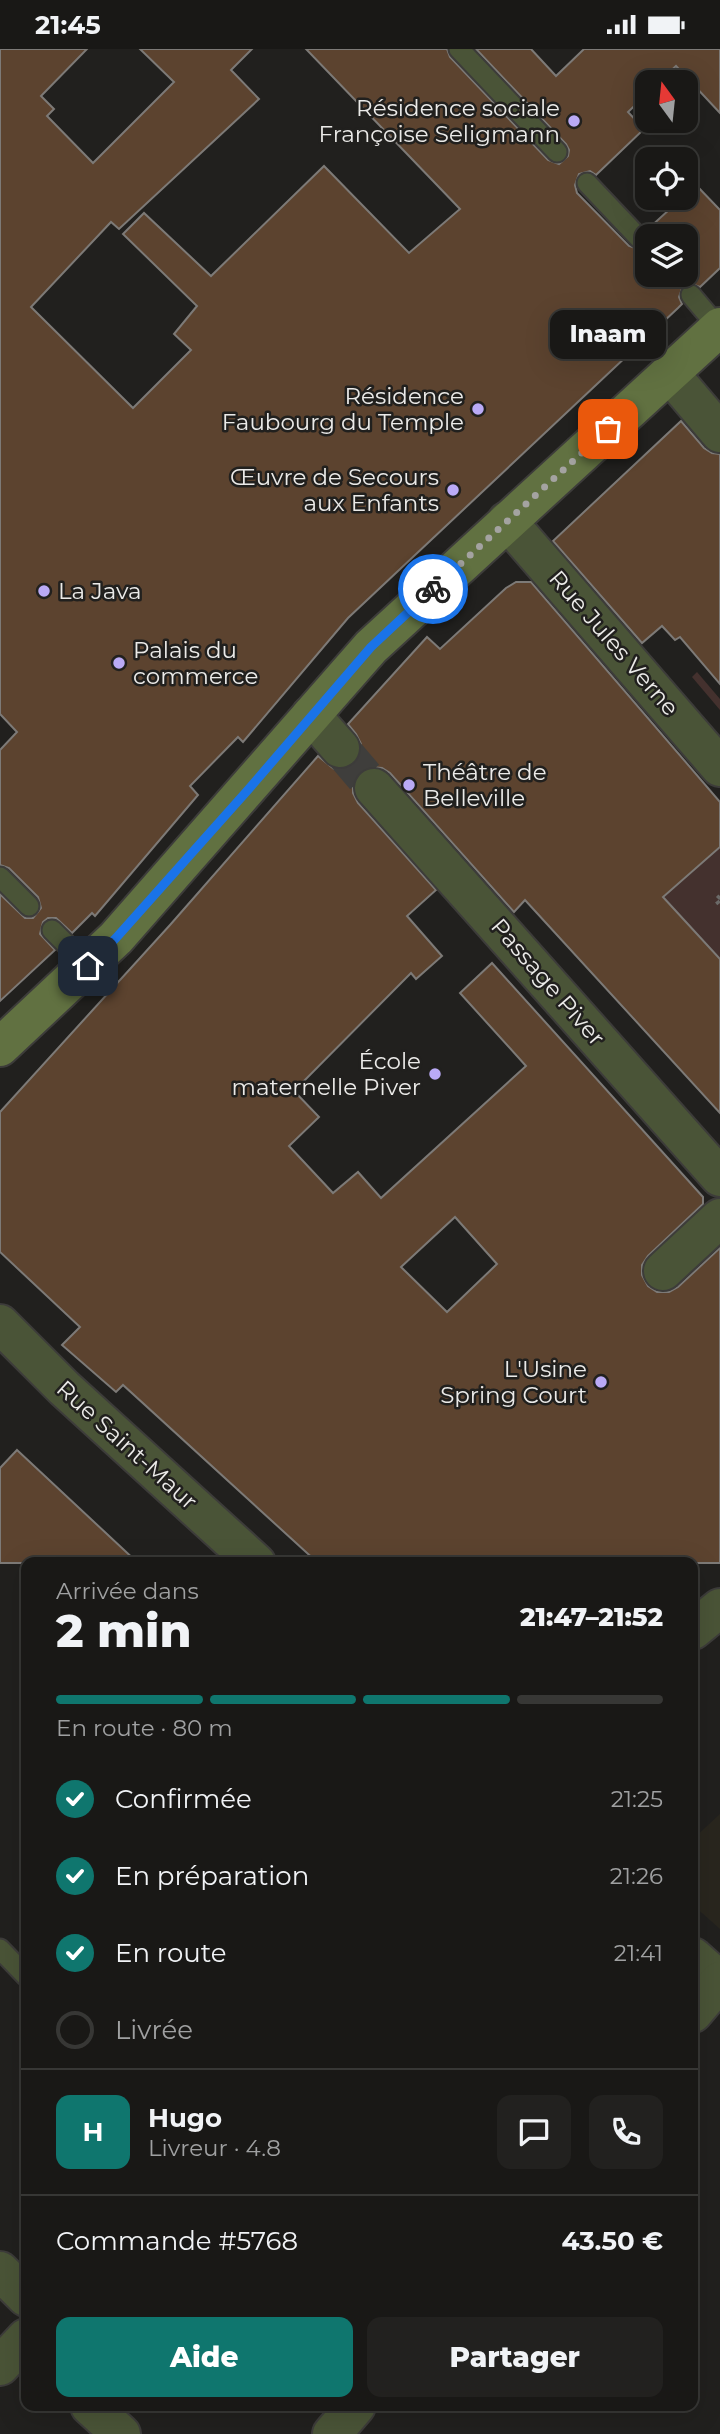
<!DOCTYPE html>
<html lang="fr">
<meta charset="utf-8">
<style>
body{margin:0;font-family:Montserrat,sans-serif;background:#22211f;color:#f1f3f6;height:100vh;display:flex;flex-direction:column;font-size:26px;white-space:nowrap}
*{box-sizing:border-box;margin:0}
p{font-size:23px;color:#9fa0a1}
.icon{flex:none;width:38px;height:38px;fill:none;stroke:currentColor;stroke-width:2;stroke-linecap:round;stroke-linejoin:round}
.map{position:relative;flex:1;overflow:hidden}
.drawer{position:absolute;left:21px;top:1508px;width:677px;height:854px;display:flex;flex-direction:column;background:#191816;border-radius:14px;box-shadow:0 7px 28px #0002,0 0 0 2px #373735}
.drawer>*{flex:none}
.needle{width:46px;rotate:345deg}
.fabs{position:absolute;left:635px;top:21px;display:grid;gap:14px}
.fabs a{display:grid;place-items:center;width:63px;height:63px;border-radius:14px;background:#191816;box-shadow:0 7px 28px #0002,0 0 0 2px #373735;font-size:35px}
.pin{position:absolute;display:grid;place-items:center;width:60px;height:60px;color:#fff;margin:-30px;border-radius:14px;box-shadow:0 4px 10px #0006}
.courier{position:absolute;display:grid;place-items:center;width:70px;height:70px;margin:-35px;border:5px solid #1a73e8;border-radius:50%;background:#fff;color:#222;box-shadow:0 2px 9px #0007}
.bubble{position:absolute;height:49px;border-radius:14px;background:#191816;box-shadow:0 7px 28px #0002,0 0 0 2px #373735;font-size:23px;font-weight:800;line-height:49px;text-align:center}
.overview em{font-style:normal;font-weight:800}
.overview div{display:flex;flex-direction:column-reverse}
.overview{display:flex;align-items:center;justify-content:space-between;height:119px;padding:0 35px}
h1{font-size:46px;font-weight:800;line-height:52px}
.bar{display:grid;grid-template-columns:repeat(4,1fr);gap:10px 7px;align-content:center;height:84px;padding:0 35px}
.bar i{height:9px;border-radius:5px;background:#373735}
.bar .selected{background:#0f766e}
.bar p{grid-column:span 4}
.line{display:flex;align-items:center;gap:18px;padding:0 35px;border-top:2px solid #373735}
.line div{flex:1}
.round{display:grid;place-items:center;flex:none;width:74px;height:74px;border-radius:14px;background:#22211f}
ol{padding:0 35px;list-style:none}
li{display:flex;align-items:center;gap:21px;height:77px}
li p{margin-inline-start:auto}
li .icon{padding:7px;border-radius:50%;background:#0f766e;color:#fff;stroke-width:4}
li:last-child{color:#9fa0a1}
li i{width:38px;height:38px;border:4px solid #373735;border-radius:50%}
.button{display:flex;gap:14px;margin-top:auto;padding:14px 35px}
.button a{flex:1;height:80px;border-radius:14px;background:#0f766e;color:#fff;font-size:28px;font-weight:800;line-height:80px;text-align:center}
.button a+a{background:#22211f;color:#f1f3f6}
.status{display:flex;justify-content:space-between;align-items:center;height:49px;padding:0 35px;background:#191816;direction:ltr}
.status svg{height:19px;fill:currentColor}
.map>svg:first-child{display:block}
</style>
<div class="status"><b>21:45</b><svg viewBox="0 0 49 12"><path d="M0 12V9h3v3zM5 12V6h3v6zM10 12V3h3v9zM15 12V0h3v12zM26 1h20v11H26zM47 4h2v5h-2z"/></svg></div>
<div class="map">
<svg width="720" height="2385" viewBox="0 0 720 2385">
<rect width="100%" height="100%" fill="#21201e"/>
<!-- built -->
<polygon fill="#29261e" points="720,1765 720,1880 693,1856 693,1790"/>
<!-- green -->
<g fill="#44312e">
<polygon points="697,623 720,650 720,661 692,628"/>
<polygon points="720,798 720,910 663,848"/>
</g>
<!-- building -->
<g fill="#5c432f" stroke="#7d7a77" stroke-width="2" fill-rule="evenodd">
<polygon points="0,0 87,0 41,47 54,60 47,67 93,114 174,33 140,0 252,0 231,21 259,50 119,180 111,173 31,258 133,359 191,301 174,285 197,257 123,185 144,164 211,227 324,117 409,204 460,160 306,0 447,0 450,8 548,111 559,115 568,107 569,101 566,95 476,0 531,0 556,27 584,0 720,0 720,64 676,17 659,33 648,33 648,44 628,63 644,80 596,126 590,122 579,125 575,136 577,144 629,197 641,201 648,198 648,226 686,226 686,187 651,187 648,180 682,149 686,149 686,145 696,136 720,161 720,219 700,238 689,234 683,237 679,248 682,255 678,259 348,569 243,693 238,688 190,737 198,746 95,867 92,864 72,884 56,869 48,869 43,873 40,885 55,901 0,952 0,845 25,869 33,869 41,859 38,848 9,819 0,816 0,701 17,683 0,665"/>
<polygon points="681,372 704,399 712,404 720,405 720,635 680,588 675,591 662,577 642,594 553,492"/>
<path d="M516,533H531L720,753V798L663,848L720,910V1064L525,851L514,863L390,724L382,719L370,718L359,723L353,733V744L358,754L436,841L407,867L442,907L416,930L411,924L294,1042L319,1068L289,1097L333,1144L358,1123L381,1149L526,1017L460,944L492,914L703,1148V1155L648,1207L642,1216V1226L648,1237L657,1243H669L678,1238L720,1199V1514H318L123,1336L116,1343L62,1296L80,1278L0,1203V1063L170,876L318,707L334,720H345L355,715L360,707L361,695L356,685L348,675L427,588L440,600L506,539ZM455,1168L497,1215L447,1263L401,1218Z"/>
<polygon points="17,1401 138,1514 0,1514 0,1419"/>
</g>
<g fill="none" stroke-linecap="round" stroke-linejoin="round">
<!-- street-tunnel -->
<polyline stroke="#3f3e3c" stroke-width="38" stroke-dasharray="38 19" stroke-linecap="butt" points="340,699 374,739"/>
<defs>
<g id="lane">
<polyline points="459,0 557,103"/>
<polyline points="587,134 639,189"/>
<polyline points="691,246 719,279"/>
<polyline points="0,828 29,857"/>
<polyline points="52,881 88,917"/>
<polyline points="0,1900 26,1927"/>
</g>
<g id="street">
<polyline points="670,325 720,384"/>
<polyline points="507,472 720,718"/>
<polyline points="311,666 340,699"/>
<polyline points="374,739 720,1128"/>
<polyline points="663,1222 720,1169"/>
<polyline points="0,1275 64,1339 256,1514"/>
<polyline points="693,1581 720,1559"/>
<polyline points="693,1908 720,1932"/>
<polyline points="693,1964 720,1932"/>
<polyline points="0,2222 26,2248"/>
<polyline points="0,2317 26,2289"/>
<polyline points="90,2357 121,2385"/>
<polyline points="332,2385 356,2357"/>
</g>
<polyline id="secondary" points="0,998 116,889 371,598 720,278"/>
</defs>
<!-- lane casing -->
<use href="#lane" stroke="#3d3c3a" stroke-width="23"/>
<!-- street casing -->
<use href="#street" stroke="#3d3c3a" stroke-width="42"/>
<!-- secondary casing -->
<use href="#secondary" stroke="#3d3c3a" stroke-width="42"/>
<!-- path -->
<polyline stroke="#6b6a68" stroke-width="4.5" stroke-dasharray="3.5 3.5" stroke-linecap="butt" points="720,847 716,851 720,856"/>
<!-- lane -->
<use href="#lane" stroke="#4a5437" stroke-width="19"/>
<!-- street -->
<use href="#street" stroke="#4a5437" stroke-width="38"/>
<!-- secondary -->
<use href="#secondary" stroke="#617141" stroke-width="38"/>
</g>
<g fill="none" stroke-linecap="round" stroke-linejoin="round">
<!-- done -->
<polyline stroke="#a4a3a1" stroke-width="7" stroke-dasharray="0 12.6" points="433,540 608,380"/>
<!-- route -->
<polyline stroke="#1a73e8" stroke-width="9" points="88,917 116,889 247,742 371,598 433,540"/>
</g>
<!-- markers -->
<g fill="#baaaf6" stroke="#21201e" stroke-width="2.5">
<circle cx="574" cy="72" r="7"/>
<circle cx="478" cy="360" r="7"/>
<circle cx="453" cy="441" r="7"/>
<circle cx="44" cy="542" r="7"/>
<circle cx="119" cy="614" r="7"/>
<circle cx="409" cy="736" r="7"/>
<circle cx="435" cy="1025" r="7"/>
<circle cx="601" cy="1333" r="7"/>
</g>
<g text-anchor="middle" stroke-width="5" stroke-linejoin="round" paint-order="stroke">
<!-- poi labels -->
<g font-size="23" fill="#ebeae8" stroke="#21201e" text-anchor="end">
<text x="560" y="67">Résidence sociale<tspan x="560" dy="26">Françoise Seligmann</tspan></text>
<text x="464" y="355">Résidence<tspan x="464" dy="26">Faubourg du Temple</tspan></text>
<text x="439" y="436">Œuvre de Secours<tspan x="439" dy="26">aux Enfants</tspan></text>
<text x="58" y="550" text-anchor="start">La Java</text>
<text x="133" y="609" text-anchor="start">Palais du<tspan x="133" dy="26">commerce</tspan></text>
<text x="423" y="731" text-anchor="start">Théâtre de<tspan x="423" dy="26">Belleville</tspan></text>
<text x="421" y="1020">École<tspan x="421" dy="26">maternelle Piver</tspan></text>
<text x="587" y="1328">L'Usine<tspan x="587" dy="26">Spring Court</tspan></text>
</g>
<!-- street labels -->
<g font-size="23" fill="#ebeae8" stroke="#21201e">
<text transform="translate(614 594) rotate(49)" y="8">Rue Jules Verne</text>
<text transform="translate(548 933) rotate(49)" y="8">Passage Piver</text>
<text transform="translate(127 1396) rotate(42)" y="8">Rue Saint-Maur</text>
</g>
</g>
</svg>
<div class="fabs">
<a><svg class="needle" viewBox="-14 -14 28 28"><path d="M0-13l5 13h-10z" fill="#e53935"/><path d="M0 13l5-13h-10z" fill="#9fa0a1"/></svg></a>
<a><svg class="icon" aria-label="locate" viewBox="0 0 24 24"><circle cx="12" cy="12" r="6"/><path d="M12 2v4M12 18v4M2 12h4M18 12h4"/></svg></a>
<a><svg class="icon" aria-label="layers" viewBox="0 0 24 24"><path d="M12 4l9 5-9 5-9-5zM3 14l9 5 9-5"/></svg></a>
</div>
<div class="pin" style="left:608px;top:380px;background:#ea580c"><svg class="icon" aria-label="bag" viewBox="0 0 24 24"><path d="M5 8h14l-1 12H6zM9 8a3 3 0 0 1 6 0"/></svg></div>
<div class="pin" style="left:88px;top:917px;background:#1f2937"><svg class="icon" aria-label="home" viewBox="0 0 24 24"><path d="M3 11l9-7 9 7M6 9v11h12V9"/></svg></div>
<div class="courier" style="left:433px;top:540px"><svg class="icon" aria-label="bike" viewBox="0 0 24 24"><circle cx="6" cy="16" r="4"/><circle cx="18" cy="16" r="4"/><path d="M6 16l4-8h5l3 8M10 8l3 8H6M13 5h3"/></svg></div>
<div class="bubble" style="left:550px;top:261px;width:116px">Inaam</div>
<section class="drawer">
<div class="overview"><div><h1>2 min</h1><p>Arrivée dans</p></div><em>21:47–21:52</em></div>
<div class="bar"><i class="selected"></i><i class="selected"></i><i class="selected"></i><i></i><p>En route · 80 m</p></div>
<ol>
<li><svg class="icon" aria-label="check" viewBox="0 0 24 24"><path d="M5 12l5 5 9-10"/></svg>Confirmée<p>21:25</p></li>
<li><svg class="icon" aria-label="check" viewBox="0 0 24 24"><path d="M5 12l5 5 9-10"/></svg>En préparation<p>21:26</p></li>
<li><svg class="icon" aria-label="check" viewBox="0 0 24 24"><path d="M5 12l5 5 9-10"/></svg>En route<p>21:41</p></li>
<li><i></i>Livrée</li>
</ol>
<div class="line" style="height:126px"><b class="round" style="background:#0f766e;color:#fff">H</b><div><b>Hugo</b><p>Livreur · 4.8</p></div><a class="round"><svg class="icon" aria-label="chat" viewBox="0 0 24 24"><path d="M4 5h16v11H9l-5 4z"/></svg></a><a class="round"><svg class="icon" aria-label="phone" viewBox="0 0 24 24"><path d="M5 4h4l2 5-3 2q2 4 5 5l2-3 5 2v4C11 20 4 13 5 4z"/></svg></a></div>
<div class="line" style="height:91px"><div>Commande #5768</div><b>43.50 €</b></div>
<div class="button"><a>Aide</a><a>Partager</a></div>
</section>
</div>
